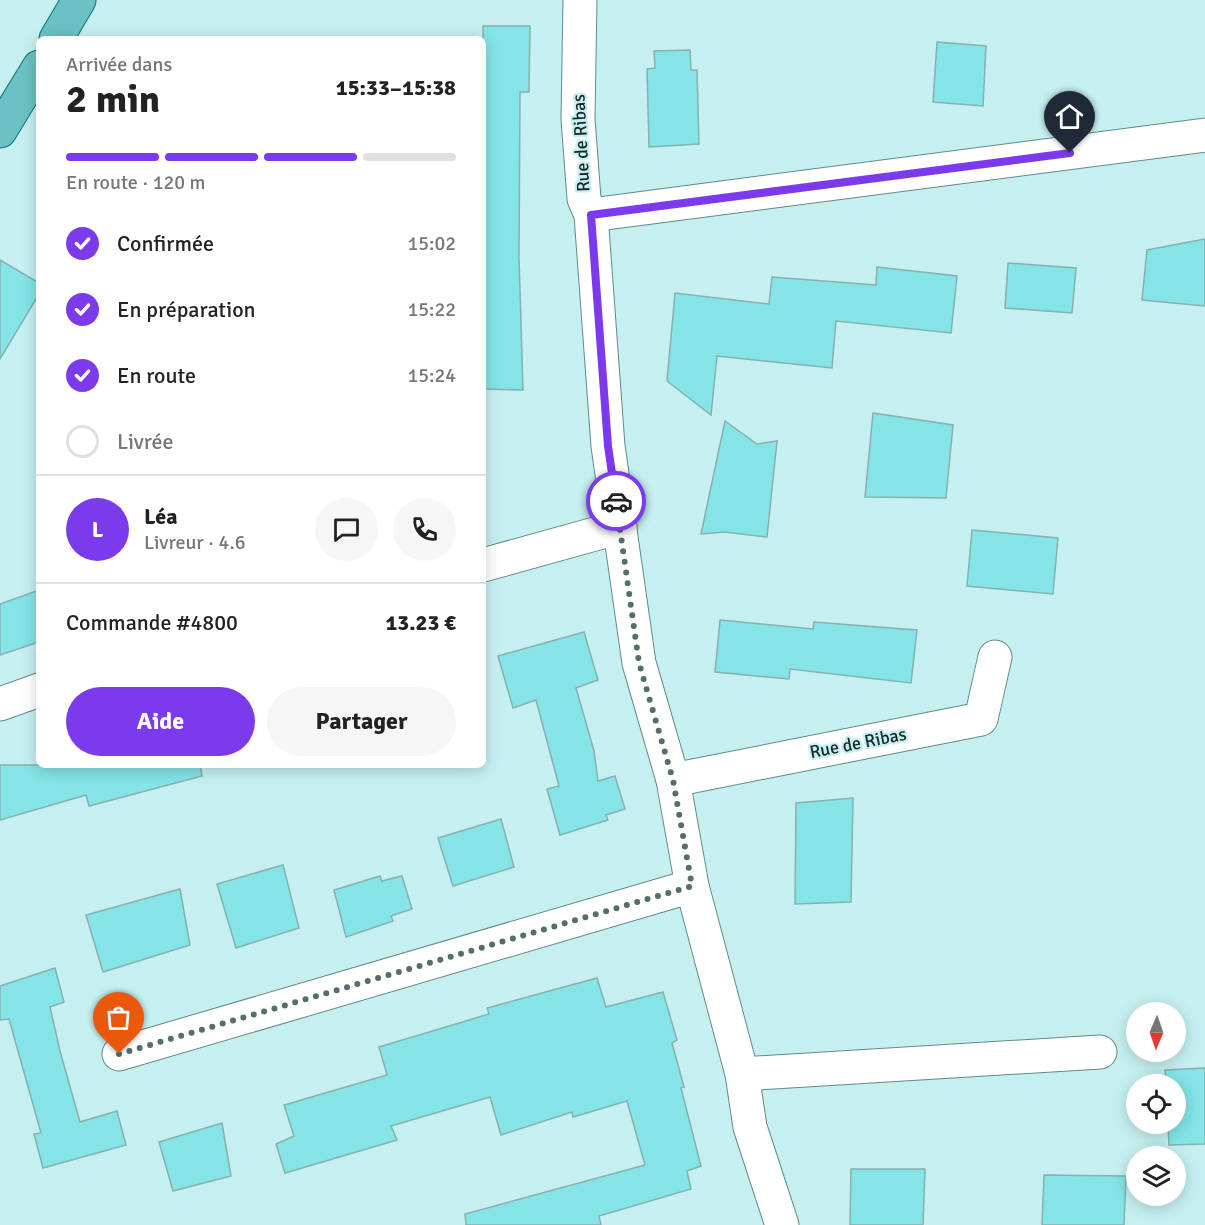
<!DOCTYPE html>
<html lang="fr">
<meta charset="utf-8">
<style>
body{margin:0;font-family:Signika,sans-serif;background:#f6f6f6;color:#222;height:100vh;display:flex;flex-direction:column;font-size:22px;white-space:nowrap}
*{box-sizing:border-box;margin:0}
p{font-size:20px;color:#767676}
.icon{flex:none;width:33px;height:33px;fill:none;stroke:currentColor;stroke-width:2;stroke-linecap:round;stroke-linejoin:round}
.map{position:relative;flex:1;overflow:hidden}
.panel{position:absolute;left:36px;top:36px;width:450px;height:732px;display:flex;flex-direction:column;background:#fff;border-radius:9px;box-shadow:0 3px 15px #0003}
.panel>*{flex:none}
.needle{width:39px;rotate:182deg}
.controls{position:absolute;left:1126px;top:1002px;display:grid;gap:12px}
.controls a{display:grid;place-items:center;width:60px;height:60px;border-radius:50%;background:#fff;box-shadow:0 3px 15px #0003;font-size:30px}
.pin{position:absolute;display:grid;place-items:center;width:51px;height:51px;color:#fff;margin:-62px -26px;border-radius:50% 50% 50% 0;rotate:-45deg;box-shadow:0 0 6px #0007}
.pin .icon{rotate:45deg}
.courier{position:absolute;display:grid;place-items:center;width:60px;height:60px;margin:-30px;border:4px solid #7c3aed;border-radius:50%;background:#fff;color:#222;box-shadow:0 2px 8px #0007}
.summary em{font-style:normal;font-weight:700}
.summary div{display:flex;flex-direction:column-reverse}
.summary{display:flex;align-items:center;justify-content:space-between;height:102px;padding:0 30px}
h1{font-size:39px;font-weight:700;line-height:45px}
.bar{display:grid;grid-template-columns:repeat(4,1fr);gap:9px 6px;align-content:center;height:72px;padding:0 30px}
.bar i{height:8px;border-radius:4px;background:#e0e0e0}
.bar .current{background:#7c3aed}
.bar p{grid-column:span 4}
.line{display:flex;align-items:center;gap:15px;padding:0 30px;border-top:2px solid #e0e0e0}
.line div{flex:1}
.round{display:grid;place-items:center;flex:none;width:63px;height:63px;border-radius:32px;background:#f6f6f6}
ol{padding:0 30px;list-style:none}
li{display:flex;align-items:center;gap:18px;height:66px}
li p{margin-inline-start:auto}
li .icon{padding:6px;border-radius:50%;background:#7c3aed;color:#fff;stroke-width:4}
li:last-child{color:#767676}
li i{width:33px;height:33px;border:3px solid #e0e0e0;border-radius:50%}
.primary-button{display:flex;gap:12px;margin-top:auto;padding:12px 30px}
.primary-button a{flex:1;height:69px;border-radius:36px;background:#7c3aed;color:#fff;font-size:24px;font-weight:700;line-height:69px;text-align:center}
.primary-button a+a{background:#f6f6f6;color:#222}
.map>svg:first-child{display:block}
</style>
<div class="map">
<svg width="1205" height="1225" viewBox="0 0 1205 1225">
<rect width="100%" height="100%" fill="#c6f0f0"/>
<!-- building -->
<g fill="#84e4e6" stroke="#87b0b0" stroke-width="1.5">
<polygon points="483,26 530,26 529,92 520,92 519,257 523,390 483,389 485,273 483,273"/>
<polygon points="937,42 986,46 983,106 933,102"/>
<polygon points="690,50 691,70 697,70 699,144 649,147 647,69 655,68 654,51"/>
<polygon points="1205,239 1205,306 1142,300 1147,250"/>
<polygon points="0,260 39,283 39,294 0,359"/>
<polygon points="1008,263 1076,268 1072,313 1005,308"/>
<polygon points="877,267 957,276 951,333 836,321 832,368 717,356 711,415 667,381 675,293 769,304 772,277 876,285"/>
<polygon points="873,413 953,425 946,498 865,497"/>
<polygon points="725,421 757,444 777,441 767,537 725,532 701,534"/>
<polygon points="972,530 1058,538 1053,594 967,586"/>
<polygon points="39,590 39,642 0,655 0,604"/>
<polygon points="720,620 813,629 814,622 917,630 911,683 790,669 789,679 715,672"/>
<polygon points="584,632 598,680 576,688 594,751 598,781 615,776 625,809 606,815 608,820 560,835 547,789 559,786 536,700 513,708 498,656"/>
<polygon points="0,765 200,765 202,776 89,806 86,795 0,820"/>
<polygon points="853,798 851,902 795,904 796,803"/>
<polygon points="501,819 514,867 453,886 438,838"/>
<polygon points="283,865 299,928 236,948 217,884"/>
<polygon points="380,876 382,881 402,876 412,909 391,916 393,921 346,937 334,890"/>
<polygon points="180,889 190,945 103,972 86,915"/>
<polygon points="55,968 64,1002 50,1007 60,1051 80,1122 117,1111 126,1145 43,1168 34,1134 41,1133 9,1019 0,1020 0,986"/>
<polygon points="597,978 606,1007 663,992 677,1040 672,1043 684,1087 681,1088 701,1166 687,1171 691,1189 599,1216 601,1225 466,1225 465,1214 645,1165 627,1101 573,1117 572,1112 501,1135 490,1097 391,1126 397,1140 285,1173 276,1144 294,1136 284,1105 387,1075 379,1047 489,1014 487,1008"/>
<polygon points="1205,1068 1205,1144 1169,1145 1168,1124 1176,1124 1176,1084 1166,1084 1165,1070"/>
<polygon points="222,1123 231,1176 173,1191 159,1142"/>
<polygon points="851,1169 925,1169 923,1225 850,1225"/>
<polygon points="1044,1175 1126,1176 1124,1225 1042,1225"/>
</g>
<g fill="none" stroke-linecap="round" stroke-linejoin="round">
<defs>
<g id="minor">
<polyline points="580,0 578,119 584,199 591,215 608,446 639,663 673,780 692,886 742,1074 750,1127 782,1225"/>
<polyline points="591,215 1205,135"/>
<polyline points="483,565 620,527"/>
<polyline points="0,704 39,690"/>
<polyline points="673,780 981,719 995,657"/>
<polyline points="119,1054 692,886"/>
<polyline points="742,1074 1100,1052"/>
</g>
<g id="major">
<polyline points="56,39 79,0"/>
<polyline points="0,131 39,67"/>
</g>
</defs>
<!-- minor casing -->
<use href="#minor" stroke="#62898a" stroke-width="35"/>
<!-- major casing -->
<use href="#major" stroke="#0d7274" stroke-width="35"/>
<!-- minor -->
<use href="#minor" stroke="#fff" stroke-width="33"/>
<!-- major -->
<use href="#major" stroke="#6bc2c4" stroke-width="33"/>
</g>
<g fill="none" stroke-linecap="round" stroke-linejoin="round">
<!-- done -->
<polyline stroke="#546d6d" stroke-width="6" stroke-dasharray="0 10.8" points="119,1054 692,886 673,780 639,663 616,501"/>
<!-- route -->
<polyline stroke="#7c3aed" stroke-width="8" points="616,501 608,446 591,215 1070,153"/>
</g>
<g text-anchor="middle" stroke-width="4.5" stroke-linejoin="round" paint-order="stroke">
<!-- street labels -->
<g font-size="18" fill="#172727" stroke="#c6f0f0">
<text transform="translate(581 143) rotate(-93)" y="6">Rue de Ribas</text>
<text transform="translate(858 743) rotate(-11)" y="6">Rue de Ribas</text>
</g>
</g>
</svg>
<div class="controls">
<a><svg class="needle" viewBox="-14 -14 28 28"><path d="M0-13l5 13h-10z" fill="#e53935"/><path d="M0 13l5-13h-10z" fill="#767676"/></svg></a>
<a><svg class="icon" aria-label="locate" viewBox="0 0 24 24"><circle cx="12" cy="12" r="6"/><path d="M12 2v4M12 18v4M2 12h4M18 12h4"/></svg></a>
<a><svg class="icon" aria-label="layers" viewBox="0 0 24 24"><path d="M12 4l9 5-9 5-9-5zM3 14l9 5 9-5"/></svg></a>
</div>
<div class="pin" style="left:119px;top:1054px;background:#ea580c"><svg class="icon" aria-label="bag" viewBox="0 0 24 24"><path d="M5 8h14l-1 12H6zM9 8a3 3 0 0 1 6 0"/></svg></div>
<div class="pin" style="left:1070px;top:153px;background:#1f2937"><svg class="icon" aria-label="home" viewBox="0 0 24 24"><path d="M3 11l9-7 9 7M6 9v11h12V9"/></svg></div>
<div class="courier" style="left:616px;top:501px"><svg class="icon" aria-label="car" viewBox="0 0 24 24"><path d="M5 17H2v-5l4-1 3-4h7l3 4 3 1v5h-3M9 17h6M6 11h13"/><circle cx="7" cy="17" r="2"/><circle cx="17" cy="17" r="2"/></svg></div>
<section class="panel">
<div class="summary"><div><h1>2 min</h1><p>Arrivée dans</p></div><em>15:33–15:38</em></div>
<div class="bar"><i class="current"></i><i class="current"></i><i class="current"></i><i></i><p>En route · 120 m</p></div>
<ol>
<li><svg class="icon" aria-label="check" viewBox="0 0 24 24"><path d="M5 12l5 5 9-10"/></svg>Confirmée<p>15:02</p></li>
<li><svg class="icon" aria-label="check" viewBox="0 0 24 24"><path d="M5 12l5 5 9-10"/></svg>En préparation<p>15:22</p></li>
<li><svg class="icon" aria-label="check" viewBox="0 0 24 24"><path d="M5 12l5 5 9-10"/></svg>En route<p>15:24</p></li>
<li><i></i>Livrée</li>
</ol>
<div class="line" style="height:108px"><b class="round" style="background:#7c3aed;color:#fff">L</b><div><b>Léa</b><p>Livreur · 4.6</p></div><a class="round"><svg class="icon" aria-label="chat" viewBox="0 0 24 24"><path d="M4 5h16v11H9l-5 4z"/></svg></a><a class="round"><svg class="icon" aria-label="phone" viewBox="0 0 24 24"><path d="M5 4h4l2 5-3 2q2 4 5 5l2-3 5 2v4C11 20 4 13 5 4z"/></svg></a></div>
<div class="line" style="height:78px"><div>Commande #4800</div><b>13.23 €</b></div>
<div class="primary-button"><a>Aide</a><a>Partager</a></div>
</section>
</div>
